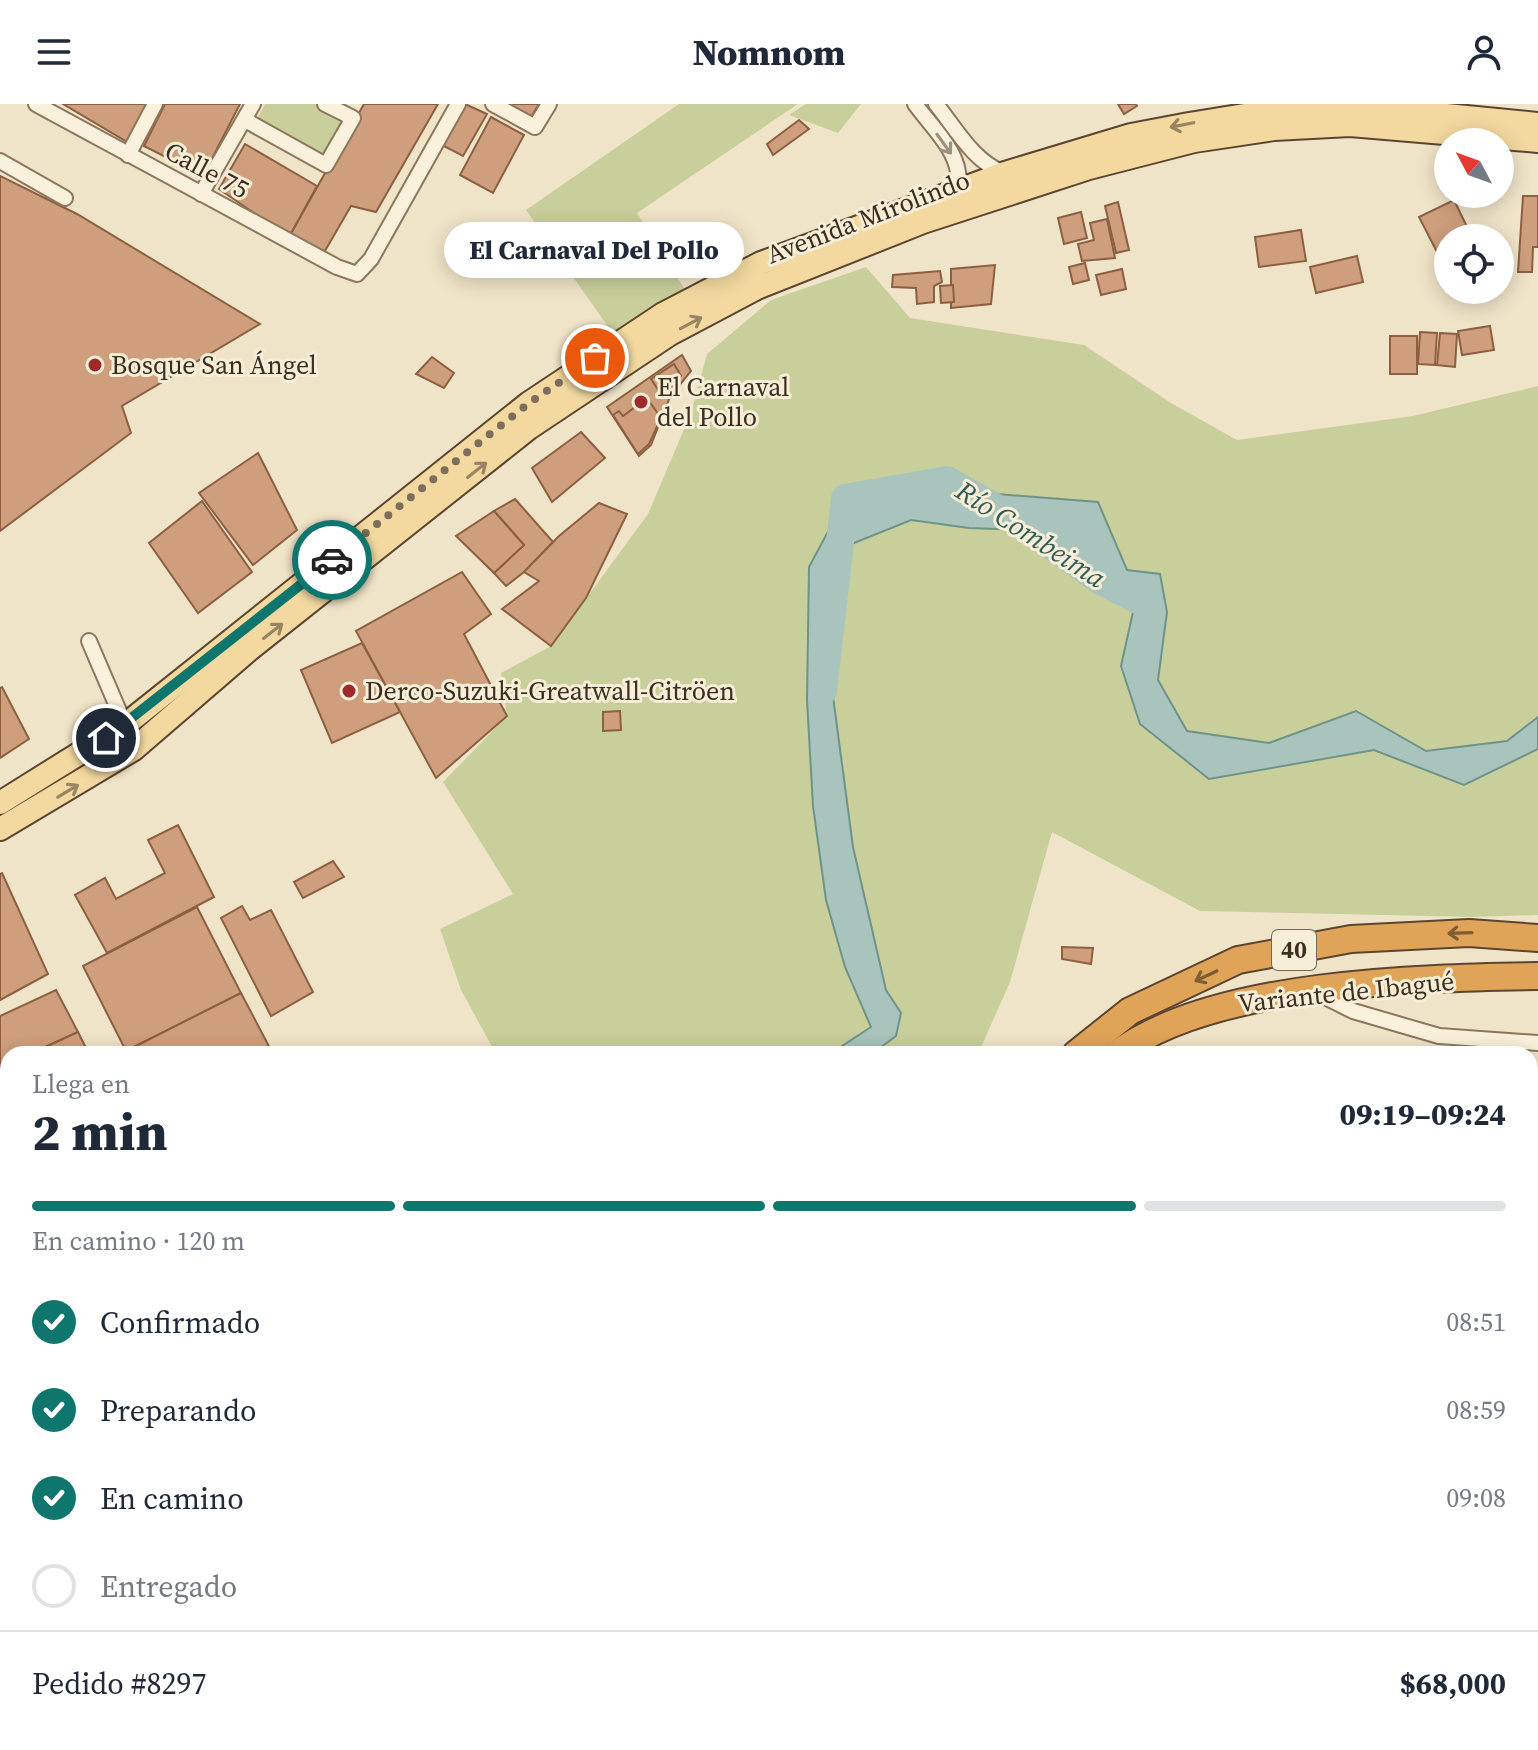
<!DOCTYPE html>
<html lang="es">
<meta charset="utf-8">
<style>
body{margin:0;font-family:"Source Serif 4",serif;background:#f2f2f3;color:#1f2937;height:100vh;display:flex;flex-direction:column;font-size:30px;white-space:nowrap}
*{box-sizing:border-box;margin:0}
p{font-size:26px;color:#747a83}
.icon{flex:none;width:44px;height:44px;fill:none;stroke:currentColor;stroke-width:2;stroke-linecap:round;stroke-linejoin:round}
.map{position:relative;flex:1;overflow:hidden}
.sheet{position:absolute;left:0px;top:942px;width:1538px;height:704px;display:flex;flex-direction:column;background:#fff;border-radius:24px 24px 0 0;box-shadow:0 4px 20px #0003}
.sheet>*{flex:none}
.needle{width:52px;rotate:311deg}
.tools{position:absolute;left:1434px;top:24px;display:grid;gap:16px}
.tools a{display:grid;place-items:center;width:80px;height:80px;border-radius:50%;background:#fff;box-shadow:0 4px 20px #0003;font-size:40px}
.pin{position:absolute;display:grid;place-items:center;width:68px;height:68px;color:#fff;margin:-34px;border:4px solid #fff;border-radius:50%;box-shadow:0 2px 8px #0007}
.courier{position:absolute;display:grid;place-items:center;width:80px;height:80px;margin:-40px;border:6px solid #0f766e;border-radius:50%;background:#fff;color:#222;box-shadow:0 2px 10px #0007}
.bubble{position:absolute;height:56px;border-radius:28px;background:#fff;box-shadow:0 4px 20px #0003;font-size:26px;font-weight:800;line-height:56px;text-align:center}
.headline em{font-style:normal;font-weight:800}
.headline div{display:flex;flex-direction:column-reverse}
.headline{display:flex;align-items:center;justify-content:space-between;height:136px;padding:0 32px}
h1{font-size:52px;font-weight:800;line-height:60px}
.bar{display:grid;grid-template-columns:repeat(4,1fr);gap:12px 8px;align-content:center;height:96px;padding:0 32px}
.bar i{height:10px;border-radius:6px;background:#e0e1e3}
.bar .active{background:#0f766e}
.bar p{grid-column:span 4}
.line{display:flex;align-items:center;gap:20px;padding:0 32px;border-top:2px solid #e0e1e3}
.line div{flex:1}
ol{padding:0 32px;list-style:none}
li{display:flex;align-items:center;gap:24px;height:88px}
li p{margin-inline-start:auto}
li .icon{padding:8px;border-radius:50%;background:#0f766e;color:#fff;stroke-width:4}
li:last-child{color:#747a83}
li i{width:44px;height:44px;border:4px solid #e0e1e3;border-radius:50%}
header{display:flex;justify-content:space-between;align-items:center;height:104px;padding:0 32px;background:#fff;font-size:36px;font-weight:800}
.map>svg:first-child{display:block}
</style>
<header><svg class="icon" aria-label="menu" viewBox="0 0 24 24"><path d="M4 6h16M4 12h16M4 18h16"/></svg>Nomnom<svg class="icon" aria-label="person" viewBox="0 0 24 24"><circle cx="12" cy="8" r="4"/><path d="M4 21q1-7 8-7t8 7"/></svg></header>
<div class="map">
<svg width="1538" height="1646" viewBox="0 0 1538 1646">
<rect width="100%" height="100%" fill="#f0e4c8"/>
<!-- green -->
<g fill="#c9cf9b">
<polygon points="265,0 319,0 349,16 327,55 256,17"/>
<polygon points="679,0 798,0 637,109 694,200 623,244 526,106"/>
<polygon points="806,0 861,0 838,29 789,11"/>
<polygon points="866,163 910,214 1084,241 1171,299 1237,336 1413,312 1538,282 1538,811 1472,813 1200,807 1052,728 1010,878 978,950 496,950 461,886 440,825 513,790 443,678 507,612 501,569 551,542 648,410 691,309 707,250 771,196"/>
<polygon points="1530,955 1538,961 1538,1646 676,1646 682,1638 1530,1638"/>
<polygon points="0,1246 8,1250 8,1638 523,1638 514,1646 0,1646"/>
</g>
<!-- water -->
<g fill="#a9c4bc" stroke="#6f938a" stroke-width="2">
<polygon points="909,370 997,390 1098,398 1127,466 1160,470 1167,508 1158,576 1187,627 1269,639 1356,607 1426,647 1507,637 1538,613 1538,645 1464,681 1374,646 1209,675 1140,620 1121,562 1135,499 1053,427 969,424 911,416 849,441 823,517 853,743 886,886 901,909 896,932 872,950 830,950 871,923 845,863 826,796 813,702 807,596 809,463 838,409"/>
<polygon points="0,1358 8,1361 8,1420 0,1417"/>
<polygon points="120,1638 158,1638 168,1646 126,1646"/>
<polygon points="318,1638 371,1638 365,1646 311,1646"/>
</g>
<g fill="none" stroke-linecap="round" stroke-linejoin="round">
<!-- river -->
<g stroke="#a9c4bc" stroke-width="28">
<polyline points="823,587 845,394 947,376 1007,410 1101,477 1150,502"/>
<polyline points="0,1417 8,1423"/>
<polyline points="160,1638 167,1646"/>
</g>
</g>
<!-- building -->
<g fill="#cf9f7d" stroke="#8d5f41" stroke-width="2">
<polygon points="63,0 149,0 129,39"/>
<polygon points="165,0 240,0 203,72 144,42"/>
<polygon points="364,0 438,0 376,108 351,102 322,152 289,133"/>
<polygon points="465,0 487,10 463,52 442,41"/>
<polygon points="509,0 539,0 531,13"/>
<polygon points="1118,0 1136,0 1137,2 1124,10"/>
<polygon points="491,13 524,31 493,89 460,71"/>
<polygon points="799,16 809,25 773,51 767,40"/>
<polygon points="245,40 317,82 289,133 219,85"/>
<polygon points="0,72 77,110 260,220 122,302 131,329 0,427"/>
<polygon points="1523,92 1538,92 1538,143 1533,143 1532,168 1518,168"/>
<polygon points="1454,96 1472,133 1448,134 1448,145 1438,150 1419,113"/>
<polygon points="1118,98 1129,146 1116,149 1105,102"/>
<polygon points="1081,108 1087,134 1064,140 1058,114"/>
<polygon points="1107,115 1115,154 1082,157 1078,140 1094,136 1090,119"/>
<polygon points="1301,126 1306,157 1259,163 1255,133"/>
<polygon points="1357,152 1363,178 1316,189 1310,163"/>
<polygon points="1085,159 1089,176 1073,180 1069,163"/>
<polygon points="995,161 991,200 951,204 951,165"/>
<polygon points="1122,165 1126,185 1101,191 1096,171"/>
<polygon points="940,167 942,178 934,182 934,198 917,200 916,184 892,183 893,171"/>
<polygon points="953,181 954,198 941,199 940,182"/>
<polygon points="1490,222 1494,246 1462,251 1458,227"/>
<polygon points="1420,228 1437,229 1435,261 1418,260"/>
<polygon points="1440,229 1457,230 1455,263 1437,261"/>
<rect x="1390" y="232" width="27" height="38"/>
<polygon points="682,251 691,267 670,293 651,341 639,352 607,303"/>
<polygon points="432,253 454,269 444,284 416,270"/>
<polygon points="674,260 681,272 663,293 651,275"/>
<polygon points="647,294 661,314 649,340 638,350 613,311 619,307 623,312"/>
<polygon points="581,328 605,354 552,398 532,364"/>
<polygon points="258,349 297,426 253,461 199,389"/>
<polygon points="515,395 553,438 524,468 506,482 494,469 524,441 494,407"/>
<polygon points="202,397 252,468 198,509 149,439"/>
<polygon points="599,399 627,410 586,494 551,542 502,505 539,477 524,468 559,432"/>
<polygon points="494,407 524,441 494,469 456,432"/>
<polygon points="462,468 491,510 464,530 507,612 436,674 356,527"/>
<polygon points="362,539 400,608 332,639 301,566"/>
<polygon points="2,583 29,635 0,654 0,584"/>
<polygon points="620,607 621,626 603,627 603,608"/>
<polygon points="178,721 214,793 107,849 75,791 105,774 116,795 165,769 148,736"/>
<polygon points="333,757 344,773 303,794 294,778"/>
<polygon points="2,769 48,870 0,896 0,770"/>
<polygon points="242,802 250,816 271,806 313,888 271,912 221,814"/>
<polygon points="197,803 241,889 126,947 83,862"/>
<polygon points="1062,843 1093,844 1091,860 1062,855"/>
<polygon points="56,886 78,928 30,950 8,950 8,960 0,963 0,912"/>
<polygon points="241,889 273,950 127,950 126,947"/>
<polygon points="78,928 89,950 30,950"/>
<polygon points="8,960 8,1163 0,1161 0,963"/>
</g>
<g fill="none" stroke-linecap="round" stroke-linejoin="round">
<defs>
<g id="street">
<polyline points="36,0 337,163 357,170 371,155 458,0"/>
<polyline points="493,0 535,23 549,0"/>
<path d="M915,0C933,25 966,53 957,86"/>
<path d="M936,0C956,25 974,58 1004,69"/>
<polyline points="245,16 326,61 353,14 325,0"/>
<polyline points="128,51 155,0"/>
<polyline points="0,57 65,94"/>
<polyline points="201,90 253,0"/>
<polyline points="89,537 125,621"/>
<polyline points="1315,888 1353,907 1439,932 1538,939"/>
<polyline points="1530,1258 1538,1256"/>
<polyline points="972,1646 974,1638"/>
</g>
<g id="primary">
<polyline points="0,699 125,621 529,299 663,210 761,159 1005,69 1131,31 1189,20 1270,7 1345,1 1538,20"/>
<polyline points="0,725 134,645 250,545 529,324 670,230 757,184 923,118 1089,64 1194,37 1274,25 1350,21 1538,37"/>
</g>
<g id="highway">
<polyline points="1076,950 1130,907 1238,856 1351,835 1469,829 1538,834"/>
<path d="M1117,950C1212,878 1420,874 1538,872"/>
<polyline points="541,1646 549,1638"/>
<polyline points="582,1646 591,1638"/>
</g>
</defs>
<!-- street casing -->
<use href="#street" stroke="#8d765c" stroke-width="18"/>
<!-- primary casing -->
<use href="#primary" stroke="#5b4430" stroke-width="26"/>
<!-- highway casing -->
<use href="#highway" stroke="#5b4430" stroke-width="30"/>
<!-- street -->
<use href="#street" stroke="#faf1dc" stroke-width="14"/>
<!-- primary -->
<use href="#primary" stroke="#f3d9a0" stroke-width="22"/>
<!-- highway -->
<use href="#highway" stroke="#e0a458" stroke-width="26"/>
</g>
<!-- one-way arrows -->
<defs><path id="oneway-shaft" d="M-6 0H5M1.5-3L5.5 0L1.5 3" fill="none" stroke-width="1.6" stroke-linecap="round" stroke-linejoin="round" transform="scale(2)"/></defs>
<g stroke="#988460">
<use href="#oneway-shaft" transform="translate(1182 21) rotate(169)"/>
<use href="#oneway-shaft" transform="translate(691 219) rotate(-28)"/>
<use href="#oneway-shaft" transform="translate(477 366) rotate(-38)"/>
<use href="#oneway-shaft" transform="translate(273 527) rotate(-38)"/>
<use href="#oneway-shaft" transform="translate(68 687) rotate(-31)"/>
</g>
<use stroke="#9c907e" href="#oneway-shaft" transform="translate(944 40) rotate(54)"/>
<g stroke="#7e5d36">
<use href="#oneway-shaft" transform="translate(1460 829) rotate(178)"/>
<use href="#oneway-shaft" transform="translate(1206 872) rotate(155)"/>
</g>
<g fill="none" stroke-linecap="round" stroke-linejoin="round">
<!-- done -->
<polyline stroke="#7c6e5b" stroke-width="8" stroke-dasharray="0 14.4" points="332,456 529,299 595,254"/>
<!-- route -->
<polyline stroke="#0f766e" stroke-width="10" points="106,634 332,456"/>
</g>
<!-- markers -->
<g fill="#9e2a2b" stroke="#f7eed8" stroke-width="3">
<circle cx="95" cy="261" r="8"/>
<circle cx="641" cy="298" r="8"/>
<circle cx="349" cy="587" r="8"/>
</g>
<g text-anchor="middle" stroke-width="6" stroke-linejoin="round" paint-order="stroke">
<!-- shield labels -->
<rect fill="#f7eed8" stroke="#756857" stroke-width="2" x="1272" y="826" width="44" height="40" rx="6"/>
<g font-size="24" font-weight="bold" fill="#3d2e20">
<text x="1294" y="854">40</text>
</g>
<!-- street labels -->
<g font-size="26" fill="#3d2e20" stroke="#f7eed8">
<text transform="translate(207 66) rotate(28)" y="9">Calle 75</text>
<text transform="translate(868 113) rotate(-21)" y="9">Avenida Mirolindo</text>
<text transform="translate(1346 888) rotate(-6)" y="9">Variante de Ibagué</text>
</g>
<!-- poi labels -->
<g font-size="26" fill="#3d2e20" stroke="#f7eed8" text-anchor="start">
<text x="111" y="270">Bosque San Ángel</text>
<text x="657" y="292">El Carnaval<tspan x="657" dy="30">del Pollo</tspan></text>
<text x="365" y="596">Derco-Suzuki-Greatwall-Citröen</text>
</g>
<!-- water labels -->
<g font-size="28" font-style="italic" fill="#2f5d5a" stroke="#f7eed8">
<text transform="translate(1031 430) rotate(33)" y="10">Río Combeima</text>
</g>
</g>
</svg>
<div class="tools">
<a><svg class="needle" viewBox="-14 -14 28 28"><path d="M0-13l5 13h-10z" fill="#e53935"/><path d="M0 13l5-13h-10z" fill="#747a83"/></svg></a>
<a><svg class="icon" aria-label="locate" viewBox="0 0 24 24"><circle cx="12" cy="12" r="6"/><path d="M12 2v4M12 18v4M2 12h4M18 12h4"/></svg></a>
</div>
<div class="pin" style="left:595px;top:254px;background:#ea580c"><svg class="icon" aria-label="bag" viewBox="0 0 24 24"><path d="M5 8h14l-1 12H6zM9 8a3 3 0 0 1 6 0"/></svg></div>
<div class="pin" style="left:106px;top:634px;background:#1f2937"><svg class="icon" aria-label="home" viewBox="0 0 24 24"><path d="M3 11l9-7 9 7M6 9v11h12V9"/></svg></div>
<div class="courier" style="left:332px;top:456px"><svg class="icon" aria-label="car" viewBox="0 0 24 24"><path d="M5 17H2v-5l4-1 3-4h7l3 4 3 1v5h-3M9 17h6M6 11h13"/><circle cx="7" cy="17" r="2"/><circle cx="17" cy="17" r="2"/></svg></div>
<div class="bubble" style="left:444px;top:118px;width:300px">El Carnaval Del Pollo</div>
<section class="sheet">
<div class="headline"><div><h1>2 min</h1><p>Llega en</p></div><em>09:19–09:24</em></div>
<div class="bar"><i class="active"></i><i class="active"></i><i class="active"></i><i></i><p>En camino · 120 m</p></div>
<ol>
<li><svg class="icon" aria-label="check" viewBox="0 0 24 24"><path d="M5 12l5 5 9-10"/></svg>Confirmado<p>08:51</p></li>
<li><svg class="icon" aria-label="check" viewBox="0 0 24 24"><path d="M5 12l5 5 9-10"/></svg>Preparando<p>08:59</p></li>
<li><svg class="icon" aria-label="check" viewBox="0 0 24 24"><path d="M5 12l5 5 9-10"/></svg>En camino<p>09:08</p></li>
<li><i></i>Entregado</li>
</ol>
<div class="line" style="height:104px"><div>Pedido #8297</div><b>$68,000</b></div>
</section>
</div>
